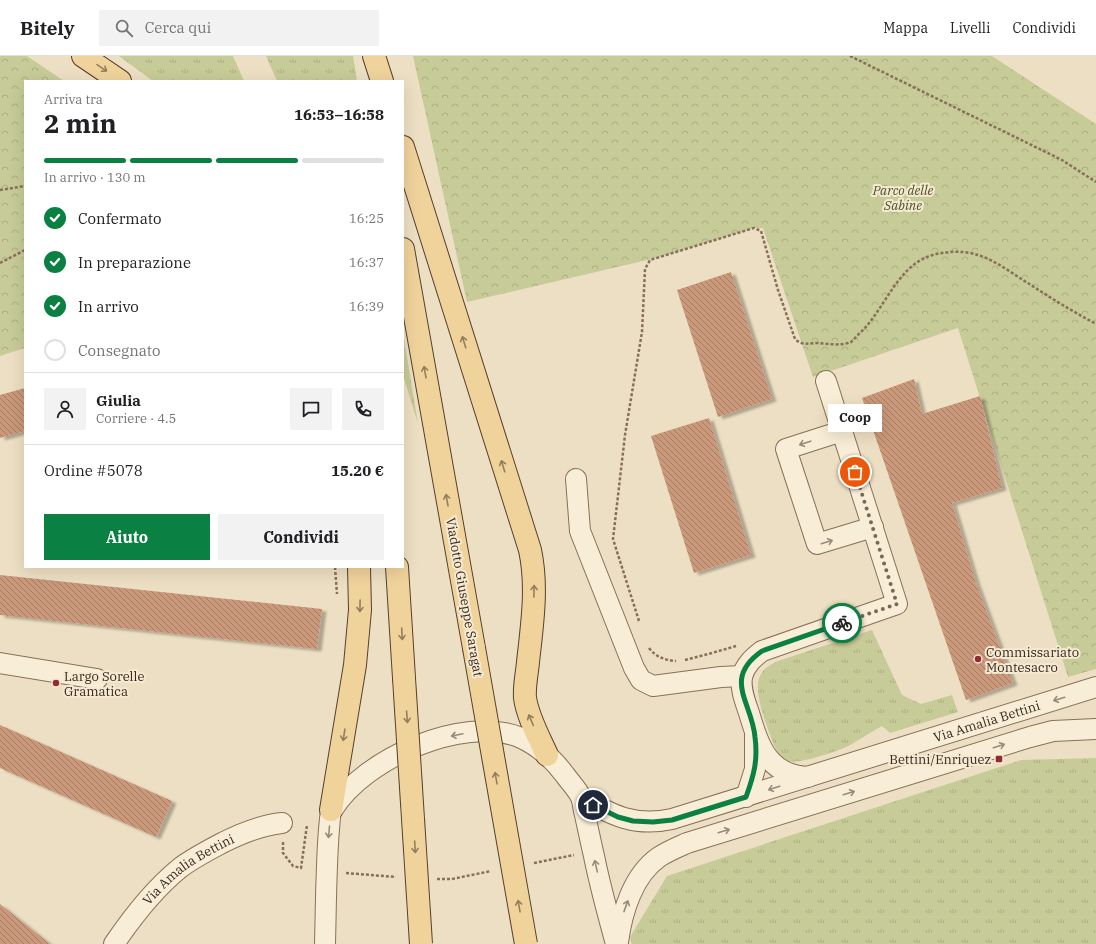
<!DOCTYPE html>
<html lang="it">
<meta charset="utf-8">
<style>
body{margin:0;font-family:"IBM Plex Serif",serif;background:#f2f2f2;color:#202124;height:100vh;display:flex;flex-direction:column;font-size:15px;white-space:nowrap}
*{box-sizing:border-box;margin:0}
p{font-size:13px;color:#757577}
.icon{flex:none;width:22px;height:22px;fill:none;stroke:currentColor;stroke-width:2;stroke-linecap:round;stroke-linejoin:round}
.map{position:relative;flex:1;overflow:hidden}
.sheet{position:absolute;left:24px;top:24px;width:380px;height:488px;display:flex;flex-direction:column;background:#fff;border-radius:0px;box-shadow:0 4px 16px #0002}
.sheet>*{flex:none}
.pin{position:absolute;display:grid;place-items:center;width:34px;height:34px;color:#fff;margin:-17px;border:2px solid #fff;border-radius:50%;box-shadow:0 1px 4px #0007}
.courier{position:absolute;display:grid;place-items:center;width:40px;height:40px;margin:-20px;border:3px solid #0b8043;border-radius:50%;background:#fff;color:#222;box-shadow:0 1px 5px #0007}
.bubble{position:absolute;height:28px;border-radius:0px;background:#fff;box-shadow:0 4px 16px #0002;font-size:13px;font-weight:800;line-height:28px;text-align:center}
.headline em{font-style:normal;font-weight:800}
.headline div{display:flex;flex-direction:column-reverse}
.headline{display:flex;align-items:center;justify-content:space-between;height:68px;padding:0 20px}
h1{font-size:26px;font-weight:800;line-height:30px}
.bar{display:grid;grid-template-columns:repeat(4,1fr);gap:6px 4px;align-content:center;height:48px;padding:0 20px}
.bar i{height:5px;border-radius:3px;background:#e0e0e0}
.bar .active{background:#0b8043}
.bar p{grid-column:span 4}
.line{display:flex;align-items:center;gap:10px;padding:0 20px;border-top:1px solid #e0e0e0}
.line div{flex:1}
.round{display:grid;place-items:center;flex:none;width:42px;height:42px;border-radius:0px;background:#f2f2f2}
ol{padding:0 20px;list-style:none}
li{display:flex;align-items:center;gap:12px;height:44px}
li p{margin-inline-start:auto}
li .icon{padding:4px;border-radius:50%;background:#0b8043;color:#fff;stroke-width:4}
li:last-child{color:#757577}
li i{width:22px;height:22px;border:2px solid #e0e0e0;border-radius:50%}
.cta{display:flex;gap:8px;margin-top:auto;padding:8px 20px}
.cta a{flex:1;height:46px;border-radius:0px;background:#0b8043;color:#fff;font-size:16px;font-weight:800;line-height:46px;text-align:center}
.cta a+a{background:#f2f2f2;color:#202124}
header{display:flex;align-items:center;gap:24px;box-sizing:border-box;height:56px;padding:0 20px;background:#fff;border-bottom:1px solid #e0e0e0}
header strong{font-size:19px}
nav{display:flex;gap:22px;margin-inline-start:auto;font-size:14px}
.search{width:280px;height:36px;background:#f2f2f2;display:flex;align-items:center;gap:10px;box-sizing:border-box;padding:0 14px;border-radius:0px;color:#757577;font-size:15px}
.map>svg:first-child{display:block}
</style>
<header>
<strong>Bitely</strong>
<div class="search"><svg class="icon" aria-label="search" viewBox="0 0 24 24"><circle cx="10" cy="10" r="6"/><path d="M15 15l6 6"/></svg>Cerca qui</div>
<nav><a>Mappa</a><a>Livelli</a><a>Condividi</a></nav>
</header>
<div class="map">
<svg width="1096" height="888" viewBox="0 0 1096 888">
<defs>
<pattern id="grass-tufts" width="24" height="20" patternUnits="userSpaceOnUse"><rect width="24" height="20" fill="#c7cb97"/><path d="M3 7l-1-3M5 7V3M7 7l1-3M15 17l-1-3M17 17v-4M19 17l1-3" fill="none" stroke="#acae82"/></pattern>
<pattern id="park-crowns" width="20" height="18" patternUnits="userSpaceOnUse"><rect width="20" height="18" fill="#c7cb97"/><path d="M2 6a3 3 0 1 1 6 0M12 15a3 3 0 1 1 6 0" fill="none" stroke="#acae82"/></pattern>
<pattern id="building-back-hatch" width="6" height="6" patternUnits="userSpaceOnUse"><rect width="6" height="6" fill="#ca987a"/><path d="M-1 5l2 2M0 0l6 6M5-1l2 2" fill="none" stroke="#a57c63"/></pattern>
<filter id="shadow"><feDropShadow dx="4.5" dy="2.5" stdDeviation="1" flood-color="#0004"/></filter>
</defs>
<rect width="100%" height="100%" fill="#eddfc3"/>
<!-- grass -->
<g fill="url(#grass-tufts)">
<polygon points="119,0 233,0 244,25 153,25"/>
<polygon points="266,0 353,0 357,25 277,25"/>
<polygon points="403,276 418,368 403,319"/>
<path d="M872,574L902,639L921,648L952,639L958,656L890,677L882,670C871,676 861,683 850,689C839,695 798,709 788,705C781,702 777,696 774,689C768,672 751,634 761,618C765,611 772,608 778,605Z"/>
<polygon points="1096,702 1096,888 632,888 630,881 667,820 1021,704"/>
</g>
<!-- park -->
<g fill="url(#park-crowns)">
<polygon points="0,0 27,0 64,25 25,25 25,292 0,300"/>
<polygon points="413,0 992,0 1096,68 1096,613 1068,621 958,272 813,321 763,172 754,172 660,201 467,246"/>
</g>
<!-- building -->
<g fill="url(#building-back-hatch)" filter="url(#shadow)">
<polygon points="731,216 772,343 718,361 677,234"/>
<polygon points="914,323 922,358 980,340 1002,432 952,447 976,527 1013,627 966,644 862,342"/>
<polygon points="25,332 25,375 0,382 0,339"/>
<polygon points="709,362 751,499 694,517 651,380"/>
<polygon points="0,519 322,553 317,593 0,559"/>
<polygon points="0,669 172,745 156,781 0,712"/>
<polygon points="0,848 50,888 0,888"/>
</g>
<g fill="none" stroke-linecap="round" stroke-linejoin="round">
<defs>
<g id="minor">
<polyline points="842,375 786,393 817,488 873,471"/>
<polyline points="576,423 580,475 634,612 641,624 653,630 721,621 742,620"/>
<polyline points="0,607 97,623"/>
<path d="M808,721C768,719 759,690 749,657C745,645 740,633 742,621C745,609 753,602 762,595L897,548L826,325"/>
<path id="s1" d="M581,741C612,760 636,771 672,763L1096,631"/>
<polyline points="746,741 755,713 755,680"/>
<path d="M618,886C622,856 633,819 659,801C668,795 678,791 687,787L1030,681L1053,675L1096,673"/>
<path id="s2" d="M114,888C133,860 154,833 180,812C193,802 209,794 224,786C242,777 262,769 282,767"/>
<path d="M325,888C326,850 326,811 329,773C330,767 329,758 333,753C364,703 462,659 519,681C538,689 553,703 565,719C570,726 577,733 581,741C583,746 583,753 585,759C588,773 591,787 594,800C600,830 608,859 616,888"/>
</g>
<g id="major">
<polyline points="83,0 120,25"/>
<polyline points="374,0 382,25"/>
<path d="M403,91L530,494C538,531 532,569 528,606C527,618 524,630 525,642C528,662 539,681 547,699"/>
<polyline points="403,193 474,592"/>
<polyline points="397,511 404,622"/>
<polyline points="331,754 355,609 360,554 359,511"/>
</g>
</defs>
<!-- minor casing -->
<use href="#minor" stroke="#87705a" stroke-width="22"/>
<!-- major casing -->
<use href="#major" stroke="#553f2e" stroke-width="24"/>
<!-- path -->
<g stroke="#87705a" stroke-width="2.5" stroke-dasharray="3 2" stroke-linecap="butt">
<polyline points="850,0 1062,104 1096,126"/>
<polyline points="0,134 25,130"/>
<polyline points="0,207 25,194"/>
<polyline points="335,511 337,538"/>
<path d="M639,565L613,483L625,379L642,276L645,213L650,204L754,172L761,175L778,234L795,283C802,290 809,287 818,287C828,288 842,290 851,286C855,283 858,278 862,275C884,253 897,213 927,201C942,195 963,194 978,199C997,205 1014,219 1031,229C1052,243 1074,256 1096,268"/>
<path d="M649,592C656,601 664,604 676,605"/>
<polyline points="685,604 712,597 736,590"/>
<polyline points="283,786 283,797 293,810 301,812 307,769"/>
<polyline points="534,807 574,799"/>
<polyline points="346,817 396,821"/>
<polyline points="437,823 452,823 491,815"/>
</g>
<!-- minor -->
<use href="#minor" stroke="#f8edd6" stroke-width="20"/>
<!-- major -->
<use href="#major" stroke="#f0d29b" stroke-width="22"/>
<defs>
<g id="major-bridge">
<polyline points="474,592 526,888"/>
<polyline points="404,622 421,888"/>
</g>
</defs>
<!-- major-bridge casing -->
<use href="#major-bridge" stroke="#553f2e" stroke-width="24" stroke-linecap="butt"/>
<!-- major-bridge -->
<use href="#major-bridge" stroke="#f0d29b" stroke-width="22"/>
</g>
<!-- one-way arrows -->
<defs><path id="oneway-shaft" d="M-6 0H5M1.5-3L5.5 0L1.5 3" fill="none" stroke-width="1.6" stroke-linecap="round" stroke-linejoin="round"/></defs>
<g stroke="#947e5c">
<use href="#oneway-shaft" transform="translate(102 12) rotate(34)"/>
<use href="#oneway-shaft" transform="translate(464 286) rotate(-107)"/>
<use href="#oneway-shaft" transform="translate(425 316) rotate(-100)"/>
<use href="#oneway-shaft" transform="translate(503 410) rotate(-107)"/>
<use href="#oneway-shaft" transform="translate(447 444) rotate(-100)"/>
<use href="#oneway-shaft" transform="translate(534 535) rotate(-89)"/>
<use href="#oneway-shaft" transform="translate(360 550) rotate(91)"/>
<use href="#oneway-shaft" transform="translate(402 578) rotate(87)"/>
<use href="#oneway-shaft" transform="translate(407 661) rotate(86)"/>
<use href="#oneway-shaft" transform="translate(531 664) rotate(-113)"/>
<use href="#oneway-shaft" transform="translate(344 679) rotate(99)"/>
<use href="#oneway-shaft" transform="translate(496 722) rotate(-100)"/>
<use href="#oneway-shaft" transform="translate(415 791) rotate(87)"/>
<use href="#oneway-shaft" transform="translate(519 850) rotate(-100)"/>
</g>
<g stroke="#988b7a">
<use href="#oneway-shaft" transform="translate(805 387) rotate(162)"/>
<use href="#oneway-shaft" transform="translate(827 486) rotate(-17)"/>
<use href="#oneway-shaft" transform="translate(1059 643) rotate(163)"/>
<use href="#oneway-shaft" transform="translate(457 679) rotate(168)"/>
<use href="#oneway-shaft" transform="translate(999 690) rotate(-18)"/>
<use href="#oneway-shaft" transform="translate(774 732) rotate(162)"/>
<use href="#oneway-shaft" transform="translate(849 737) rotate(-17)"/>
<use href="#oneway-shaft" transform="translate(724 775) rotate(-17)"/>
<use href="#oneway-shaft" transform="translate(329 776) rotate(95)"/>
<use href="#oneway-shaft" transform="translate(596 810) rotate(-103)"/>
<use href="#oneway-shaft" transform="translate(626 850) rotate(-70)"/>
</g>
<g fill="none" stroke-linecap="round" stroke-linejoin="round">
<!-- done -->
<polyline stroke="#776958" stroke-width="4" stroke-dasharray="0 7.2" points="842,567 897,548 855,416"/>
<!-- route -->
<path stroke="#0b8043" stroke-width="5" d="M593,749L618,761L633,765L653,766L672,764L746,741C754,719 758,704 755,681C752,646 722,623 762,595L842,567"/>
</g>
<!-- markers -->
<g fill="#952b30" stroke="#f5e9d2" stroke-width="1.5">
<circle cx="978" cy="603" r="4"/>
<circle cx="56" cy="627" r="4"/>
<rect x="995" y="699" width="8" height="8" rx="2"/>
</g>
<g text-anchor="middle" stroke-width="4" stroke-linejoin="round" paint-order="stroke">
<!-- park labels -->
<g font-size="13" font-style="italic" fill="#495325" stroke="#f5e9d2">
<text x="903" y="139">Parco delle<tspan x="903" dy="15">Sabine</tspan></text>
</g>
<!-- street labels -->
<g font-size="13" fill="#37291e" stroke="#f5e9d2">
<text transform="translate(465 541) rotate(80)" y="5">Viadotto Giuseppe Saragat</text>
<text dy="5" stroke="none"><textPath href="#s1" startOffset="426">Via Amalia Bettini</textPath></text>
<text dy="5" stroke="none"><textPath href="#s2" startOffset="107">Via Amalia Bettini</textPath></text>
</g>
<!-- poi labels -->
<g font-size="13" fill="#37291e" stroke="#f5e9d2" text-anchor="start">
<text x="986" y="601">Commissariato<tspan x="986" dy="15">Montesacro</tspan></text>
<text x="64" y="625">Largo Sorelle<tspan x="64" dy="15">Gramatica</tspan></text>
<text x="991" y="708" text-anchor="end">Bettini/Enriquez</text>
</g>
</g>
</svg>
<div class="pin" style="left:855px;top:416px;background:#ea580c"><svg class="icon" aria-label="bag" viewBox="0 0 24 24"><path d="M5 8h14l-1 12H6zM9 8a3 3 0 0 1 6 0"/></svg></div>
<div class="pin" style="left:593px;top:749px;background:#1f2937"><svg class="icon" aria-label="home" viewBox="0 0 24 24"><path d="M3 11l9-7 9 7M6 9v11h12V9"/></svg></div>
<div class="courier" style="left:842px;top:567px"><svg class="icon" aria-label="bike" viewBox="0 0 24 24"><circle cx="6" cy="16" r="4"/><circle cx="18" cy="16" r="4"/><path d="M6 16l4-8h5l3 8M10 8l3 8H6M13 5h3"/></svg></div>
<div class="bubble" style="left:828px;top:348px;width:54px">Coop</div>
<section class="sheet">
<div class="headline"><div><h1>2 min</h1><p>Arriva tra</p></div><em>16:53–16:58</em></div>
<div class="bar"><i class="active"></i><i class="active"></i><i class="active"></i><i></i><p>In arrivo · 130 m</p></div>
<ol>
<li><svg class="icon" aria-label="check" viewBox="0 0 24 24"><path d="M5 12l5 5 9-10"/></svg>Confermato<p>16:25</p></li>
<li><svg class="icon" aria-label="check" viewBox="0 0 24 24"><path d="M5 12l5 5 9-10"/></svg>In preparazione<p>16:37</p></li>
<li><svg class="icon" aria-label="check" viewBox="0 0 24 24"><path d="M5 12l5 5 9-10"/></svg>In arrivo<p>16:39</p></li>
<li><i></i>Consegnato</li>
</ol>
<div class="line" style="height:72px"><a class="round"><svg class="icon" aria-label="person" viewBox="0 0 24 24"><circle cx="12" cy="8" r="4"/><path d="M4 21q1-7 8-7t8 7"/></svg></a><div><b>Giulia</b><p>Corriere · 4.5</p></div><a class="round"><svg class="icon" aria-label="chat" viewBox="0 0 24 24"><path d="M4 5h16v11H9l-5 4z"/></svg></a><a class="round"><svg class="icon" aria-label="phone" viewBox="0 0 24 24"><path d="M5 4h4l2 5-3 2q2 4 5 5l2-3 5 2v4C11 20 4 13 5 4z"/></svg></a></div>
<div class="line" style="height:52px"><div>Ordine #5078</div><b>15.20 €</b></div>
<div class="cta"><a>Aiuto</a><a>Condividi</a></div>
</section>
</div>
